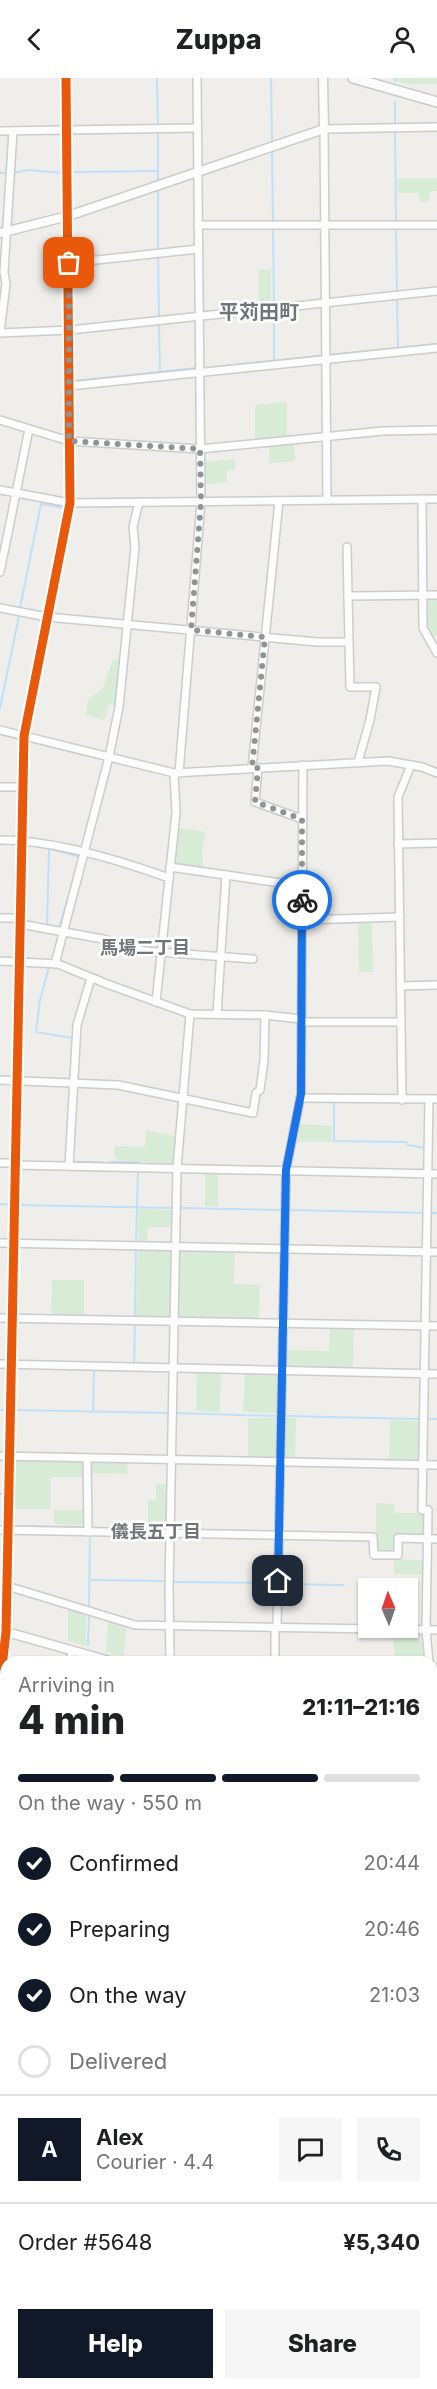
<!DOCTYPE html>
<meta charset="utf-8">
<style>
body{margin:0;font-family:Inter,"Noto Sans JP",sans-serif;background:#f6f6f6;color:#202124;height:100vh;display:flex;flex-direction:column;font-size:22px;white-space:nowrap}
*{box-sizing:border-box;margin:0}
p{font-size:20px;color:#757577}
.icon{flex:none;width:33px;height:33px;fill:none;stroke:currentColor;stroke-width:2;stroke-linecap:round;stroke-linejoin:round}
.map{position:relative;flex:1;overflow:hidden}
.side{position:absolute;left:0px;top:1578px;width:438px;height:734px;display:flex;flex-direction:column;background:#fff;border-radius:18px 18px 0 0;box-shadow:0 2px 4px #0004}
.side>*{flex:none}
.needle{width:39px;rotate:358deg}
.controls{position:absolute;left:358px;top:1500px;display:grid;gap:12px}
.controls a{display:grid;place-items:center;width:60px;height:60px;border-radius:0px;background:#fff;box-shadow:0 2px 4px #0004;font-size:30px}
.pin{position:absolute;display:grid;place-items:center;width:51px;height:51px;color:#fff;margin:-26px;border-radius:12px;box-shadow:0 3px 9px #0006}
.courier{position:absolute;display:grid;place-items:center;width:60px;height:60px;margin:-30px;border:4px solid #1a73e8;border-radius:50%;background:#fff;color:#222;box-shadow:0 2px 8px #0007}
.head em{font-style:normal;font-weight:800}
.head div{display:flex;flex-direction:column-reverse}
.head{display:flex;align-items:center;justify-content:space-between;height:102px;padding:0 18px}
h1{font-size:39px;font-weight:800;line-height:45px}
.bar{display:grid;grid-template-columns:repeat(4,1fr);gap:9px 6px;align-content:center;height:72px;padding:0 18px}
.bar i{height:8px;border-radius:4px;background:#e0e0e0}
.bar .current{background:#111827}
.bar p{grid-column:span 4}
.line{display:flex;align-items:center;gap:15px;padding:0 18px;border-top:2px solid #e0e0e0}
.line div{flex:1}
.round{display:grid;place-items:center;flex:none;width:63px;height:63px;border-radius:0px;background:#f6f6f6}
ol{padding:0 18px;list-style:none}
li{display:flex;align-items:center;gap:18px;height:66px}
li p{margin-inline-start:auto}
li .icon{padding:6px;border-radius:50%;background:#111827;color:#fff;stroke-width:4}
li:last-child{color:#757577}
li i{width:33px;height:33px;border:3px solid #e0e0e0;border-radius:50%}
.action{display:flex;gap:12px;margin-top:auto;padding:12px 18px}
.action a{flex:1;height:69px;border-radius:0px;background:#111827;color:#fff;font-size:24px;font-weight:800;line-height:69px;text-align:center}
.action a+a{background:#f6f6f6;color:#202124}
header{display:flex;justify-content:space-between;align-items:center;height:78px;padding:0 18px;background:#fff;font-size:27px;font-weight:800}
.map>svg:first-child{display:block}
</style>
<header><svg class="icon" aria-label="back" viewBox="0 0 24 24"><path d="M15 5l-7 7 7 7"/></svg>Zuppa<svg class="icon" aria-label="person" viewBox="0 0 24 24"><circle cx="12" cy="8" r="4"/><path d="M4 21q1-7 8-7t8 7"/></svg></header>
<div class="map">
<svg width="437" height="2311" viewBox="0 0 437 2311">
<rect width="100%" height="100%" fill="#efeeea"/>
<!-- green -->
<g fill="#d8ebd6">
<polygon points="396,0 437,0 437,6 406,6 396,3"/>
<polygon points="397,100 437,100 437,113 429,113 429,123 420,124 419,115 398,115"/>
<polygon points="259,191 271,191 271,226 259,227"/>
<polygon points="287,324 287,360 255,364 255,327"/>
<polygon points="294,365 295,383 269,385 269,368"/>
<polygon points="235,381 235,392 227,393 227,405 204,406 204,384"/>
<polygon points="428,521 437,521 437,557 430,558 426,552 426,523"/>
<polygon points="113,581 119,582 120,584 116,627 109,627 104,642 86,637 88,622 103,610"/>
<polygon points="177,750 206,754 202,769 203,788 201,791 176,786 174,784"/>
<polygon points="372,844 373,894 359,894 358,845"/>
<polygon points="299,1046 332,1048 332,1064 296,1064"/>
<polygon points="146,1052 175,1058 174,1082 171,1086 117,1082 114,1074 114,1068 145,1069"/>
<rect x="205" y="1094" width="13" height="34"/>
<polygon points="138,1131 172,1132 172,1149 148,1149 147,1166 138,1166"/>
<polygon points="138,1171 169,1172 172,1174 170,1236 168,1239 136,1239"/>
<polygon points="181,1172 235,1172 234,1206 260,1207 259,1241 180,1239 178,1236 179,1174"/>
<polygon points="52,1202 84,1202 84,1237 51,1237"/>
<polygon points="330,1249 354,1250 353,1291 289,1290 286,1287 286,1272 329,1273"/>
<polygon points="197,1293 221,1294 220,1334 196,1333"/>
<polygon points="245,1294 276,1295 278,1297 278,1335 243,1334"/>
<polygon points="248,1340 278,1340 277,1378 275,1381 248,1380"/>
<polygon points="285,1340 296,1340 295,1381 287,1381 284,1379"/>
<polygon points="390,1342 421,1343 420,1381 417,1384 389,1383"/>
<polygon points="16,1380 82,1382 84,1383 84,1399 51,1399 51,1431 12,1431 12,1383"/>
<polygon points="92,1381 128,1383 127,1396 89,1395 89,1384"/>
<polygon points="156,1406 167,1406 167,1448 164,1451 148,1451 148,1422 156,1422"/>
<polygon points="376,1425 394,1426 395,1435 423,1435 424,1454 422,1456 395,1456 395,1472 393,1474 376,1473"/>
<polygon points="54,1432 85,1432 85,1447 54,1446"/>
<polygon points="394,1481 423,1482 423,1497 394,1496"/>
<polygon points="68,1531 86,1536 86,1568 68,1563"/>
<polygon points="108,1543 127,1548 123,1578 106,1574"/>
<polygon points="392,1555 420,1555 424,1584 396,1584"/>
<polygon points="437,1821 437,1870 432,1870 432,1822"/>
</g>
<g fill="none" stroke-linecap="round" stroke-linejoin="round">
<!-- stream -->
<g stroke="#bfe0f9" stroke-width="2">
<polyline points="157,0 158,48"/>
<polyline points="271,0 272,63"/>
<polyline points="395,0 395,3"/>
<polyline points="395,24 395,45"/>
<polyline points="158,53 158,103"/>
<polyline points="395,55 396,142"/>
<polyline points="272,74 273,144"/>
<polyline points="71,94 158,93"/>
<polyline points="0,95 8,95"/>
<polyline points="13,95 28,92 63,95"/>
<polyline points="158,113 158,173"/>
<polyline points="273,149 274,226"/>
<polyline points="396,149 397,213"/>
<polyline points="158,178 159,238"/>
<polyline points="397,221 398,270"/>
<polyline points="274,234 274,282"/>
<polyline points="159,246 160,294"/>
<polyline points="73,256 74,303 196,290"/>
<polyline points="328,277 437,266"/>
<polyline points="204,290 322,278"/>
<polyline points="74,311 74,360"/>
<polyline points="74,368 75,419"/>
<polyline points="20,530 41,426 64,430"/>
<polyline points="0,630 19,538"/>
<polyline points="40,768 80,779"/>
<polyline points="0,837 15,837"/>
<polyline points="47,848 49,771"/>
<polyline points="59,850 71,810"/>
<polyline points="53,879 59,857"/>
<polyline points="49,889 40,922 36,954 73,960 70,1002"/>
<polyline points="334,1024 334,1063 406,1064 408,1067 425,1070"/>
<polyline points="69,1026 70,1008"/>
<polyline points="74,1084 102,1084"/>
<polyline points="110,1084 138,1084"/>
<polyline points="0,1126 10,1127"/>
<polyline points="19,1127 173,1130"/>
<polyline points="181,1130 282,1132"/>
<polyline points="290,1132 425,1135"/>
<polyline points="430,1135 437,1135"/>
<polyline points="136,1165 138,1093"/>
<polyline points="135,1238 136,1171"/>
<polyline points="107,1285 134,1285 135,1246"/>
<polyline points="0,1332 5,1332"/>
<polyline points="14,1332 168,1335"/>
<polyline points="93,1334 94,1292"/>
<polyline points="176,1335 277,1338"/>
<polyline points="286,1338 420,1341"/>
<polyline points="426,1341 437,1341"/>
<polyline points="0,1416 4,1415 4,1446"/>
<polyline points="12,1446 14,1448 85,1449"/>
<polyline points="90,1502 165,1503"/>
<polyline points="173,1504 274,1505"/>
<polyline points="282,1506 344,1507"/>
<polyline points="89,1528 90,1460"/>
<polyline points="88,1567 89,1537"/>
<polyline points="8,1584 10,1567"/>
<polyline points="2,1636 6,1599"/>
<polyline points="0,1650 1,1644"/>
<polyline points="432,1879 437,1879"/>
<polyline points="0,2016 6,2018"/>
<polyline points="3,2122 6,2109"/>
<polyline points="0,2136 2,2129"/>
<polyline points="344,2306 352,2311"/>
</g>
<defs>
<g id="minor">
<polyline points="0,53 197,50"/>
<polyline points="198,147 437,147"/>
<polyline points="69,185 198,171"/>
<polyline points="0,254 6,206 4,194 13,53"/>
<polyline points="0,255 70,252 437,213"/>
<polyline points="69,308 437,270"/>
<polyline points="0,342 69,363 200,371 383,353 437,352"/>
<polyline points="0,412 70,425 437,421"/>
<polyline points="422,421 423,550 437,575"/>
<polyline points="327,422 324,51 437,49"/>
<polyline points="347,469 348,518"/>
<polyline points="0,494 29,351"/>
<polyline points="0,530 47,539 317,564 349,564"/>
<polyline points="0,652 174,695 388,683 422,689 437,695"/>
<polyline points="358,684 370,642 376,609 350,609 348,518 437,517"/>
<polyline points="252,690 279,423"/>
<polyline points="258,690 255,724 302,741"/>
<polyline points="179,695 201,424 197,0"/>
<polyline points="0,709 23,709"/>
<path d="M0,762C52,762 119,782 169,800"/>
<polyline points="398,766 437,765"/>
<polyline points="170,789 302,808"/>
<polyline points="0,840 21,840"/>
<polyline points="302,842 400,839"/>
<polyline points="20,846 103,861 145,873 253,881"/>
<polyline points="0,883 58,886 107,906 190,936 265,937 301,941"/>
<polyline points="55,886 109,679 119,629 135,469 133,449 139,424"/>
<polyline points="401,908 437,907"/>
<polyline points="156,924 176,735 174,695"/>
<polyline points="217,936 226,797"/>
<polyline points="301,944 401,944"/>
<polyline points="0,1002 118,1007 253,1035 256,1015 260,1012 264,982 265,937"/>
<polyline points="300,1020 437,1021"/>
<polyline points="429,1021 422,1432 428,1432 426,1552 429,1584"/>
<polyline points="402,1022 398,719 411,687"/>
<polyline points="0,1085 15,1085"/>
<polyline points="15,1087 437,1096"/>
<polyline points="69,1088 77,947 91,900"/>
<polyline points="0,1165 437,1174"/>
<polyline points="0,1240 437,1248"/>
<polyline points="0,1286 437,1296"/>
<polyline points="0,1378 437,1387"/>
<polyline points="87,1380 88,1454"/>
<polyline points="0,1452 373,1459 374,1477 398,1477 398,1460 437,1461"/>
<polyline points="7,1508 135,1547 437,1552"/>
<polyline points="275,1549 275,1584"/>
<polyline points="277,1549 286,1092 301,1016 303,687"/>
<polyline points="70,1584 72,1572"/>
<polyline points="170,1584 169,1511 177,1090 190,936"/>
<polyline points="0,1606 6,1554 24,658 70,425 66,0"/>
<polyline points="432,1698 437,1720"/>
<polyline points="0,1765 6,1765"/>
<polyline points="432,1787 437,1787"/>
<polyline points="0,1868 6,1866"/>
<polyline points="432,1874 437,1874"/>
<polyline points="432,1956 437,1956"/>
<polyline points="432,1999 437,1999"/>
<polyline points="0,2010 6,2011"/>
<polyline points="0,2051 6,2052"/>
<polyline points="432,2118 437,2109"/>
<polyline points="432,2140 437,2143"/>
<polyline points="0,2155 6,2128"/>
<polyline points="0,2194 6,2194"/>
<polyline points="432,2201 437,2204"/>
<polyline points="432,2243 437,2248"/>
<polyline points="335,2306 344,2311"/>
<polyline points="351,2306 359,2311"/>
<polyline points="1,2311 6,2276"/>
<polyline points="98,2311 99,2306"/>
<polyline points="205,2311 207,2306"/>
</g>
<g id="tertiary">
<polyline points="0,155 68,138 324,51 323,0"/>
<polyline points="0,1552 113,1584"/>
<polyline points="432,1598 437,1598"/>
</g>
<polyline id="secondary" points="353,0 437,24"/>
<g id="primary">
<polyline points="0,1939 6,1941"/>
<polyline points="432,2071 437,2072"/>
</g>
</defs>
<!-- minor casing -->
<use href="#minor" stroke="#cbcccc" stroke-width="10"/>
<!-- tertiary casing -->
<use href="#tertiary" stroke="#cbcccc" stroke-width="11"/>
<!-- secondary casing -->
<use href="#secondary" stroke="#cacacb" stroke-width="12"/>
<!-- primary casing -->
<use href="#primary" stroke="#d7ceb8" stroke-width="14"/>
<!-- minor -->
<use href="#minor" stroke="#fdfcfc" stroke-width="7"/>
<!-- tertiary -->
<use href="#tertiary" stroke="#fdfcfc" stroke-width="8"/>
<!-- secondary -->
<use href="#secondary" stroke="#fdfcfc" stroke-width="9"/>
<!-- primary -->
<use href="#primary" stroke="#f4f2e9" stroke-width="10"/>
<defs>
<polyline id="cycleway" points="0,1606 6,1554 24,658 70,425 66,0"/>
</defs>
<!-- cycleway casing -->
<use href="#cycleway" stroke="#fff" stroke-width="13"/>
<!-- cycleway -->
<use href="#cycleway" stroke="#e8590c" stroke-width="9"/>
</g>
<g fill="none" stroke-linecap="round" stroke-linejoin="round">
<!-- done -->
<polyline stroke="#919496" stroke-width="6" stroke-dasharray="0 10.8" points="69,185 69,363 200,371 201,424 191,552 265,559 252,690 258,690 255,724 302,741 302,822"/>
<!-- route -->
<polyline stroke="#1a73e8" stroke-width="8" points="278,1503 286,1092 301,1016 302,822"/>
</g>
<g text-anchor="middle" stroke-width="5" stroke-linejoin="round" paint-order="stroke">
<!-- neighbourhood labels -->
<g font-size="18" font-weight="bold" fill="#70757a" stroke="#fff">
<text x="145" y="876">馬場二丁目</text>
<text x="156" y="1460">儀長五丁目</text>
</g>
<!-- quarter labels -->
<g font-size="20" font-weight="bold" fill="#70757a" stroke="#fff">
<text x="259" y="241">平苅田町</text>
</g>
</g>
</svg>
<div class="controls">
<a><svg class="needle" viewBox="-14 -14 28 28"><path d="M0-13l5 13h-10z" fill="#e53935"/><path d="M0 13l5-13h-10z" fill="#757577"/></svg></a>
</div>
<div class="pin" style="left:69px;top:185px;background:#ea580c"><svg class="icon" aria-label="bag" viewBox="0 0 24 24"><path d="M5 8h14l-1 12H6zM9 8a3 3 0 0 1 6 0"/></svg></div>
<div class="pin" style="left:278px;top:1503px;background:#1f2937"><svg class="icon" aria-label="home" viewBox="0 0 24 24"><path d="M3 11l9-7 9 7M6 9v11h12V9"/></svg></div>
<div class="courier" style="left:302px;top:822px"><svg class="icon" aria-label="bike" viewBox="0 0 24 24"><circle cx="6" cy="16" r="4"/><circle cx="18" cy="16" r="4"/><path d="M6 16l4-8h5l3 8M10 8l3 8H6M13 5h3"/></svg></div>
<section class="side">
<div class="head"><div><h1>4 min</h1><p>Arriving in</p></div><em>21:11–21:16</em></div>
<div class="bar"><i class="current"></i><i class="current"></i><i class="current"></i><i></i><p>On the way · 550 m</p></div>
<ol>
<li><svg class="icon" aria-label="check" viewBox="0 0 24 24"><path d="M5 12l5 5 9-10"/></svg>Confirmed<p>20:44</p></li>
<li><svg class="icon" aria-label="check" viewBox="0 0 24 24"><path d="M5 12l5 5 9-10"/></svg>Preparing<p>20:46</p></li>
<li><svg class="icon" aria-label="check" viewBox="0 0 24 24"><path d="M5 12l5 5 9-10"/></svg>On the way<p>21:03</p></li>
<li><i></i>Delivered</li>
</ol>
<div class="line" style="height:108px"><b class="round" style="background:#111827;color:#fff">A</b><div><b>Alex</b><p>Courier · 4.4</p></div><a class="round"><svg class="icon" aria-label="chat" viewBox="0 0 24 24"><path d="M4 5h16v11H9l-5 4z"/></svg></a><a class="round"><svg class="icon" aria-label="phone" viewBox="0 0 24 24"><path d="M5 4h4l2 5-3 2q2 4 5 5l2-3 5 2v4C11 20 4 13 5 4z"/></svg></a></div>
<div class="line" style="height:78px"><div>Order #5648</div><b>¥5,340</b></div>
<div class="action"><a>Help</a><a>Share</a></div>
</section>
</div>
